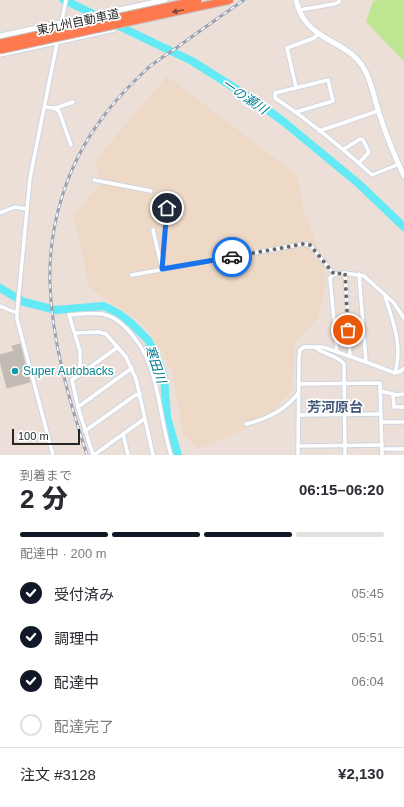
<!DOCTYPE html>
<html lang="ja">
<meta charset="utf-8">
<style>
body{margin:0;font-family:Arial,"Noto Sans JP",sans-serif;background:#f2f2f3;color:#2b2b33;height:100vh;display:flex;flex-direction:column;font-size:15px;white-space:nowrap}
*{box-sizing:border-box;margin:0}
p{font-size:13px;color:#7c7c81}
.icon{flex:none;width:22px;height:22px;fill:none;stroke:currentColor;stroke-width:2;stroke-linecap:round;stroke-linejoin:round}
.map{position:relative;height:455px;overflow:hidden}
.panel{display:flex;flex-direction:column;background:#fff;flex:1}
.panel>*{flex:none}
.scale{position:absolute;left:12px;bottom:10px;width:68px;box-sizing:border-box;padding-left:4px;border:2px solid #272727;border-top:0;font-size:11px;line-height:14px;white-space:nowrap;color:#272727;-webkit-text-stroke:3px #fff;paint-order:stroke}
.pin{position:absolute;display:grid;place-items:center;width:34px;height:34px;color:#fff;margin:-17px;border:2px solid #fff;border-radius:50%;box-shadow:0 1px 4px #0007}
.courier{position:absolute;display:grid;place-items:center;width:40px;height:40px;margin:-20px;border:3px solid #1a73e8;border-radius:50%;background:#fff;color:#222;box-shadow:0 1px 5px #0007}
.headline em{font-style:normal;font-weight:800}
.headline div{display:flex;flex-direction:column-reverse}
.headline{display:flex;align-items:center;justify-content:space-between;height:68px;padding:0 20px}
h1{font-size:26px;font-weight:800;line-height:30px}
.bar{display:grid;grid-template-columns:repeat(4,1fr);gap:6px 4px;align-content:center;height:48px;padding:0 20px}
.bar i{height:5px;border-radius:3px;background:#e1e1e2}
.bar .selected{background:#111827}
.bar p{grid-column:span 4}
.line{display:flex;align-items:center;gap:10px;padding:0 20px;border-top:1px solid #e1e1e2}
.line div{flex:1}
ol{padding:0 20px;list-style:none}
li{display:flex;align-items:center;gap:12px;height:44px}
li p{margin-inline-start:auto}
li .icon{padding:4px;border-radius:50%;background:#111827;color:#fff;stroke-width:4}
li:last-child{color:#7c7c81}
li i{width:22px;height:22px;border:2px solid #e1e1e2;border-radius:50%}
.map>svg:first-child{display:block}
</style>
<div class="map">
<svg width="404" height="455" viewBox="0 0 404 455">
<rect width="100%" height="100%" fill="#ebdfd8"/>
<!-- education -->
<polygon fill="#eed9c6" points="167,76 297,175 305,215 325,262 325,288 318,318 295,342 292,390 264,421 198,449 183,433 172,370 145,325 89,288 74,215 99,185 96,159"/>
<!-- green -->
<polygon fill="#bee591" points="380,0 404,0 404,61 366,22 373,1"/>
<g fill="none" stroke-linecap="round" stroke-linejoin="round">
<!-- river -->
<g stroke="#64eaf4" stroke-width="8">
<polyline points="64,0 192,61 257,102 284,122 359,184 404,227"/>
<polyline points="0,288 24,302 56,310 104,306 119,314 131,323 148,340 156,355 164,377 167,417 178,455"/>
</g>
</g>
<!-- building -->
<polygon fill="#c2bbb4" stroke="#c6bbb2" points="20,344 30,382 7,388 0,361 0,355 14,351 12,346"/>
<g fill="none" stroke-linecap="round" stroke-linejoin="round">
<defs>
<g id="street">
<polyline points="299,10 334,4 339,2 339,0"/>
<polyline points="61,24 66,0"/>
<polyline points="0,55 114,30"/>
<polyline points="296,87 287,48 314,38 318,34"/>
<polyline points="44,107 54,108 59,111 71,145"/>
<polyline points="56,108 73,102"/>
<path d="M296,112L333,101L328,80L275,93V98C310,121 341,147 372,175L399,164"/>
<polyline points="319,131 378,111"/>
<polyline points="344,149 360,139 363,140 369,152 359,163"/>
<polyline points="94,180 151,191"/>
<polyline points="0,213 15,207 27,209"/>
<polyline points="153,230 161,264"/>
<polyline points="162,269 167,208"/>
<polyline points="345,273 350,356"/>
<polyline points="359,274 366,362"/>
<polyline points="132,275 303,244 310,245 334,274"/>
<path d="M385,296C393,323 403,344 395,373"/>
<polyline points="0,306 17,313"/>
<polyline points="75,333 99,332 106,334 126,357 136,379 153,455"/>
<path d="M315,347C323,355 338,355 344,364L345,455"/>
<polyline points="337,352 330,278 334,274 345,273 364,276 393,302 404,318"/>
<path d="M80,375V351L69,315C81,314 95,312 106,315C114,317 120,322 126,328C161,362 157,412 171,455"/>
<polyline points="299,384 380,383 382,455"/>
<polyline points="380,391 397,395 404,394"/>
<polyline points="393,395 394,407 404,407"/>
<polyline points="78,407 132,368"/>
<polyline points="299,415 381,414"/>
<polyline points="381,422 404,422"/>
<path d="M246,424C267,419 286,410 298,393"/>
<polyline points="85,431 134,396 140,394"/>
<polyline points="123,434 128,455"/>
<polyline points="298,446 382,445"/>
<polyline points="384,449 404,449"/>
<polyline points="53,455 17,319 17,313 30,178 58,38"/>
<polyline points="93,455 78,407 72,380 118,347"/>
<polyline points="94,455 144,419"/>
<polyline points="298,455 299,357 300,350 304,347 323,347 366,362 395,373 401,371 404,368"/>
</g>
<g id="secondary">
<path d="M296,0C298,8 301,16 306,22C322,42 350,45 363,67C372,81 374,98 379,113C386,135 394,155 404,176"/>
<polyline points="0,36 165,0"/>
</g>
</defs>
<!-- street casing -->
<use href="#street" stroke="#cdd5e2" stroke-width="5.5"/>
<!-- secondary casing -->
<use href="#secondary" stroke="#cdd5e2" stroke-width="7"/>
<!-- street -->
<use href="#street" stroke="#fff" stroke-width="3.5"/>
<!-- secondary -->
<use href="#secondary" stroke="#fff" stroke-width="5"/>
<defs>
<path id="rail" d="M87,455C69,400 52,342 50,284C48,225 67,164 103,117C116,99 132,83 148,68C156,61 166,55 175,49C198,32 221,16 244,0"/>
</defs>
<!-- rail casing -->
<use href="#rail" stroke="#9ba3b3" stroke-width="3"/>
<!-- rail -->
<use href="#rail" stroke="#fff" stroke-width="1.5" stroke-dasharray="4.5" stroke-linecap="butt"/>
<defs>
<g id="highway-bridge">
<polyline points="0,43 198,0"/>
<polyline points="0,50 230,0"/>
</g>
</defs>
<!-- highway-bridge casing -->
<use href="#highway-bridge" stroke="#c3c3c3" stroke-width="9" stroke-linecap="butt"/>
<!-- highway-bridge -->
<use href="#highway-bridge" stroke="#ff794f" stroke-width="7"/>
</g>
<!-- one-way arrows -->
<defs><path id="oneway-solid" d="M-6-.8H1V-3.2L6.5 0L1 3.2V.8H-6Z"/></defs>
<use fill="#7d4837" href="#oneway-solid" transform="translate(178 11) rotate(168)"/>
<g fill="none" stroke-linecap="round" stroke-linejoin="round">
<!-- done -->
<polyline stroke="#6c6765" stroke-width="4" stroke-dasharray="0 7.2" points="232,257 303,244 310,245 334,274 345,273 348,330"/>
<!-- route -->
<polyline stroke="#1a73e8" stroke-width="5" points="167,208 162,269 232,257"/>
</g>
<!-- markers -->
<circle fill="#0f9aa8" stroke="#fff" stroke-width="1.5" cx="15" cy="371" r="4"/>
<g text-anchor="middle" stroke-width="3.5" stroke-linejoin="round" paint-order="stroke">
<!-- street labels -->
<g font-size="12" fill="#272727" stroke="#fff">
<text transform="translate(78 22) rotate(-12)" y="4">東九州自動車道</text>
</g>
<!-- culture labels -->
<g font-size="12" fill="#0d838f" stroke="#fff" text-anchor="start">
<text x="23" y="375">Super Autobacks</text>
</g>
<!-- water labels -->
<g font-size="13" font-style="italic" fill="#088095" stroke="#fff">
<text transform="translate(245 96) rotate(34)" y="5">一の瀬川</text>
<text transform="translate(156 364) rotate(71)" y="5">寒田川</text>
</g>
<!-- quarter labels -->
<g font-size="14" font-weight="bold" fill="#465a7a" stroke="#fff">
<text x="335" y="412">芳河原台</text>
</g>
</g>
</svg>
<div class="scale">100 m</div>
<div class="pin" style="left:348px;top:330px;background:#ea580c"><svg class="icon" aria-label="bag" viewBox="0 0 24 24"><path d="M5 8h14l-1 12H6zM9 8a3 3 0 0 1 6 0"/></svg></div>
<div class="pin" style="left:167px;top:208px;background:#1f2937"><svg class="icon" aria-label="home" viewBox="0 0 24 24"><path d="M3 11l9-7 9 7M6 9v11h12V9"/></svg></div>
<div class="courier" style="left:232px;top:257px"><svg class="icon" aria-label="car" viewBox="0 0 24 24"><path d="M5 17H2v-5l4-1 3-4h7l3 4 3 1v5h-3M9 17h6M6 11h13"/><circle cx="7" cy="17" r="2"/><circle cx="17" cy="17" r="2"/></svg></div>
</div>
<section class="panel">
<div class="headline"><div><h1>2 分</h1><p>到着まで</p></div><em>06:15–06:20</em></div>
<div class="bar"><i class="selected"></i><i class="selected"></i><i class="selected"></i><i></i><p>配達中 · 200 m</p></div>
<ol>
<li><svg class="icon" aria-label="check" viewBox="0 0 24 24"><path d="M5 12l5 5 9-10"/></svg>受付済み<p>05:45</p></li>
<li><svg class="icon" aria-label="check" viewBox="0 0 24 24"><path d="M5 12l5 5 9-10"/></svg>調理中<p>05:51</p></li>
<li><svg class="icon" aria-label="check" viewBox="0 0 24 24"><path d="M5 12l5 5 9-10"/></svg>配達中<p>06:04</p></li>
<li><i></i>配達完了</li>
</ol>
<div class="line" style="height:52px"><div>注文 #3128</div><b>¥2,130</b></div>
</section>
